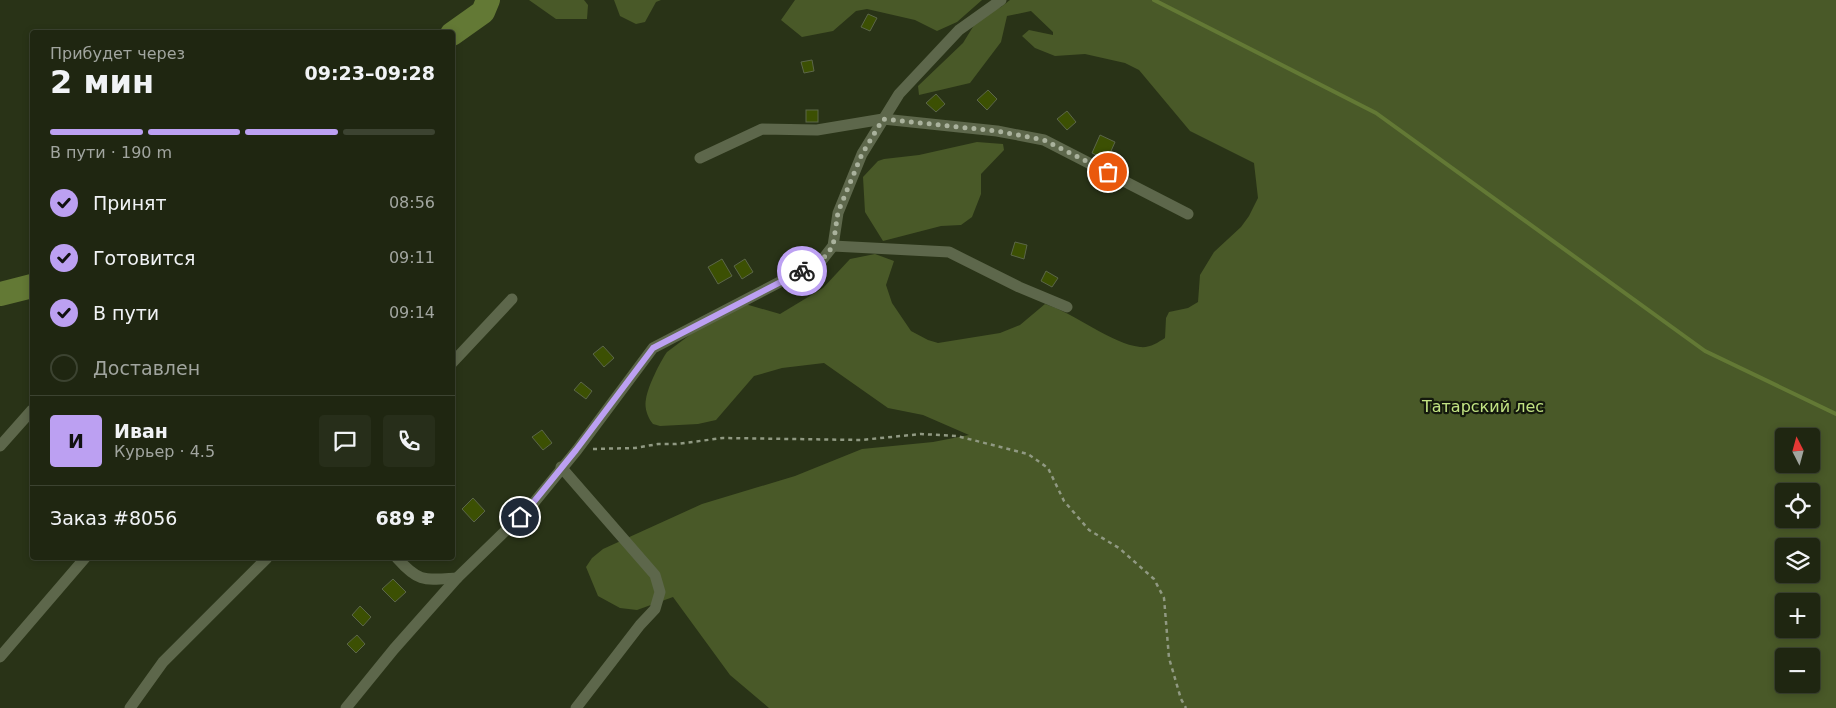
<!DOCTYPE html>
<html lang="ru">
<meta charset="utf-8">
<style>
body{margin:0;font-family:"DejaVu Sans",sans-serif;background:#272e1a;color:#f1f3f6;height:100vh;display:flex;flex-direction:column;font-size:19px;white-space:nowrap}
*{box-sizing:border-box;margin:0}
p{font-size:16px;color:#a1a59f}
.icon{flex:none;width:28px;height:28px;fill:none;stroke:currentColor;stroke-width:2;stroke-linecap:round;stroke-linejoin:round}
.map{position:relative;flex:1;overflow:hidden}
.drawer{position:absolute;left:30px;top:30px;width:425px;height:530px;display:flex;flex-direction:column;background:#1f2611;border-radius:5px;box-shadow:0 2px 8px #0003,0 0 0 1px #3c4331}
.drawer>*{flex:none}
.needle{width:32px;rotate:354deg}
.fabs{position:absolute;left:1775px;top:428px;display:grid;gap:10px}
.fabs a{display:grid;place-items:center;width:45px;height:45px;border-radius:5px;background:#1f2611;box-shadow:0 2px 8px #0003,0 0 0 1px #3c4331;font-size:25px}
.pin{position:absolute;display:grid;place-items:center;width:42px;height:42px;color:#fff;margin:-21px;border:2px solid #fff;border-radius:50%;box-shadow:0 1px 5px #0007}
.courier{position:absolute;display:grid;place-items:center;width:50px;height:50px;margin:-25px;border:4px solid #bca0f2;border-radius:50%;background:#fff;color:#222;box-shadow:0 1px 6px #0007}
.head em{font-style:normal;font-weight:700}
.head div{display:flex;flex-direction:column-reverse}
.head{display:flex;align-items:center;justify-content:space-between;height:85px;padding:0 20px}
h1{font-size:32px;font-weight:700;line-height:38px}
.bar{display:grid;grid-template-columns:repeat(4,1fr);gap:8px 5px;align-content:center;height:60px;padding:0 20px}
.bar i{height:6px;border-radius:4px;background:#3c4331}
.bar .active{background:#bca0f2}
.bar p{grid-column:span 4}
.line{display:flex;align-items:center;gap:12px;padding:0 20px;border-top:1px solid #3c4331}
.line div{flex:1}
.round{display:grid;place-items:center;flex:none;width:52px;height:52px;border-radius:5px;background:#272e1a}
ol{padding:0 20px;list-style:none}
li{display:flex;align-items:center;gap:15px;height:55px}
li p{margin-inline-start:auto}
li .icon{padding:5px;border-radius:50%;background:#bca0f2;color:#111;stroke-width:4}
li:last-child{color:#a1a59f}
li i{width:28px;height:28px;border:2px solid #3c4331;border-radius:50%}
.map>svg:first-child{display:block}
</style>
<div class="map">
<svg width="1836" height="708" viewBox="0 0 1836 708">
<rect width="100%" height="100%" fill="#293317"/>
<!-- green -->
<g fill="#495928" fill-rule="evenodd">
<polygon points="529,0 584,0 588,5 587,19 556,19"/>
<polygon points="614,0 661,0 656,2 645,22 636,24 620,16"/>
<polygon points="795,0 982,0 957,22 937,31 915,20 867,9 856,11 833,31 802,37 781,20"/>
<path d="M1010,0H1836V708H769L730,675L673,597L637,610L620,608L598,596L586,567L592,558L603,549L702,504L795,476L862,449L933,442L969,435L923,415L888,408L824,363L782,368L754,376L716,420L698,424L660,426L653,424C648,418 644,408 646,399C648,386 660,362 667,352L735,301L780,314L823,288L850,259L875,254L894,261L886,285L892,303L911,331L928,340L938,343L1000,333L1020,325L1045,304C1074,313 1112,344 1140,347C1150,348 1157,343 1165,338L1166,318L1169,312L1188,308L1198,302L1200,275L1214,252L1241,227L1249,216L1258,198L1254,163L1190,131L1139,70L1125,63L1085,54L1055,56L1035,48L1022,36L1029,30L1053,35V32L1031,11L1007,16L1001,42L970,83L919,95L918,86L963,43L979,17L1001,7ZM1784,436H1811V464H1784ZM1784,491H1811V519H1784ZM1784,546H1811V574H1784ZM1784,601H1811V629H1784ZM1784,656H1811V684H1784Z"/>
<polygon points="977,142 1003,144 1004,150 981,174 981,194 972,217 961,225 941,226 883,241 865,212 863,177 878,161 884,159 919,155"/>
</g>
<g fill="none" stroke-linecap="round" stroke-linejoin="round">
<!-- stream -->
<polyline stroke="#637935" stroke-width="4" points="1154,0 1376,113 1705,351 1836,414"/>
<!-- river -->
<g stroke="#637935" stroke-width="24">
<polyline points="452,34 483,12 488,0"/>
<polyline points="0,294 32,286"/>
</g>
</g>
<!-- building -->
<g fill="#3c5003" stroke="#5b6649">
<polygon points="868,14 877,18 870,31 861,27"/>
<polygon points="812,60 814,71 804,73 801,62"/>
<polygon points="988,90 997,99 987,110 977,100"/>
<polygon points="936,94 945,104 936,112 926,103"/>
<rect x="806" y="110" width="12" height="12"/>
<polygon points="1067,111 1076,122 1067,130 1057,119"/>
<polygon points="1100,135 1115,142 1107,160 1092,153"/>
<polygon points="1015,242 1027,245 1024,259 1011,255"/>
<polygon points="722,259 732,276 718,284 708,267"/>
<polygon points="745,259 753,272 742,279 734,266"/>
<polygon points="1046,271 1058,278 1052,287 1041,281"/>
<polygon points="603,346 614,358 604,367 593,354"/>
<polygon points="581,382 592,391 586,399 574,390"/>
<polygon points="542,430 552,443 543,450 532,437"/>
<polygon points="473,498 485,511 474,522 462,509"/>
<polygon points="393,579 406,592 395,602 382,589"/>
<polygon points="360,606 371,617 363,626 352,615"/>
<polygon points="357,635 365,644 356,653 347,644"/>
</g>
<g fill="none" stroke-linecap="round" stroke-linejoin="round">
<!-- path -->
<polyline stroke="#909982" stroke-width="2.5" stroke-dasharray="4 4" stroke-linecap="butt" points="593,449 635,448 658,444 676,444 723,438 861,440 921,434 957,436 1028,454 1048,468 1064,501 1089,530 1119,548 1154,579 1164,598 1169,658 1181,699 1186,708"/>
<!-- street -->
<g stroke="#5d674b" stroke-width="11">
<polyline points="700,158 762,129 817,130 883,119 997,131 1044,140 1188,214"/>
<polyline points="833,246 949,252 1019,287 1067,307"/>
<polyline points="452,363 512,299"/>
<polyline points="0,446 32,410"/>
<polyline points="561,467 655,575 660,592 655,609 640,625 576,708"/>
<path d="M397,558C419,583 425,580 457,578"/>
<polyline points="0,657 85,558"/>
<polyline points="130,708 163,662 267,558"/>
<polyline points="346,708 394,649 457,578 532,505 577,450 653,348 822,260 833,246 838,213 862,154 899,94 959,30 1001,0"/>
</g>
</g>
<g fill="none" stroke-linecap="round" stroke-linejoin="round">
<!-- done -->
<polyline stroke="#aab29d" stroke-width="5" stroke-dasharray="0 9" points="802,271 822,260 833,246 838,212 862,154 883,119 997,131 1044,140 1108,172"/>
<!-- route -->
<polyline stroke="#bca0f2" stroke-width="6" points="520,517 532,504 576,450 653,348 802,271"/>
</g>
<g text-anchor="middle" stroke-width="4.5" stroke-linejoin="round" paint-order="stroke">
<!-- park labels -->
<g font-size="16" fill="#c2e383" stroke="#14190d">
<text x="1483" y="412">Татарский лес</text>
</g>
</g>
</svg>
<div class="fabs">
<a><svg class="needle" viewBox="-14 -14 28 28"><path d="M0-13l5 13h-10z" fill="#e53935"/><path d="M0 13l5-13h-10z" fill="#a1a59f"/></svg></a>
<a><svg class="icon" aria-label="locate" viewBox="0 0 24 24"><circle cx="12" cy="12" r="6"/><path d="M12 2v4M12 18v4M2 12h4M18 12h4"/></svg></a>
<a><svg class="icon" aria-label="layers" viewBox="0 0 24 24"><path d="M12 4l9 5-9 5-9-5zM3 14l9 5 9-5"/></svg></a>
<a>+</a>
<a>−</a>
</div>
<div class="pin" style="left:1108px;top:172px;background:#ea580c"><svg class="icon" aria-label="bag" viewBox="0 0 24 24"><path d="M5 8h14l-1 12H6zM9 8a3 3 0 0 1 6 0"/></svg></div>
<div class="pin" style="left:520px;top:517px;background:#1f2937"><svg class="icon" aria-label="home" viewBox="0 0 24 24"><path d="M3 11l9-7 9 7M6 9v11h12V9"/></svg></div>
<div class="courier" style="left:802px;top:271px"><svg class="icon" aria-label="bike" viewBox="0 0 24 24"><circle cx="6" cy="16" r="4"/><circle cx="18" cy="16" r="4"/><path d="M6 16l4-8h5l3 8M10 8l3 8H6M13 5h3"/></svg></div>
<section class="drawer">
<div class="head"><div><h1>2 мин</h1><p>Прибудет через</p></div><em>09:23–09:28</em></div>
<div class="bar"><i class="active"></i><i class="active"></i><i class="active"></i><i></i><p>В пути · 190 m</p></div>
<ol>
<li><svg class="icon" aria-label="check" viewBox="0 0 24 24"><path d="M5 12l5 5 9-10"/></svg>Принят<p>08:56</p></li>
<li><svg class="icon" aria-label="check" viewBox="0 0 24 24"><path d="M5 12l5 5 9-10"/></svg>Готовится<p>09:11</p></li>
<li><svg class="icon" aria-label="check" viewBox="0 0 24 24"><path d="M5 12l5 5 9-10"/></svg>В пути<p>09:14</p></li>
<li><i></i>Доставлен</li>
</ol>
<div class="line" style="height:90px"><b class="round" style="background:#bca0f2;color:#111">И</b><div><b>Иван</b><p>Курьер · 4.5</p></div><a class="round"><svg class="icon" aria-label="chat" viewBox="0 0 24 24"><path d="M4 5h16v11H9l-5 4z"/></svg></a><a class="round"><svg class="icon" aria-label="phone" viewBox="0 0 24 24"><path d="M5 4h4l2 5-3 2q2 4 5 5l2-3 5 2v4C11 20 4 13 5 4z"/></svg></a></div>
<div class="line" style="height:65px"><div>Заказ #8056</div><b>689 ₽</b></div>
</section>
</div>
